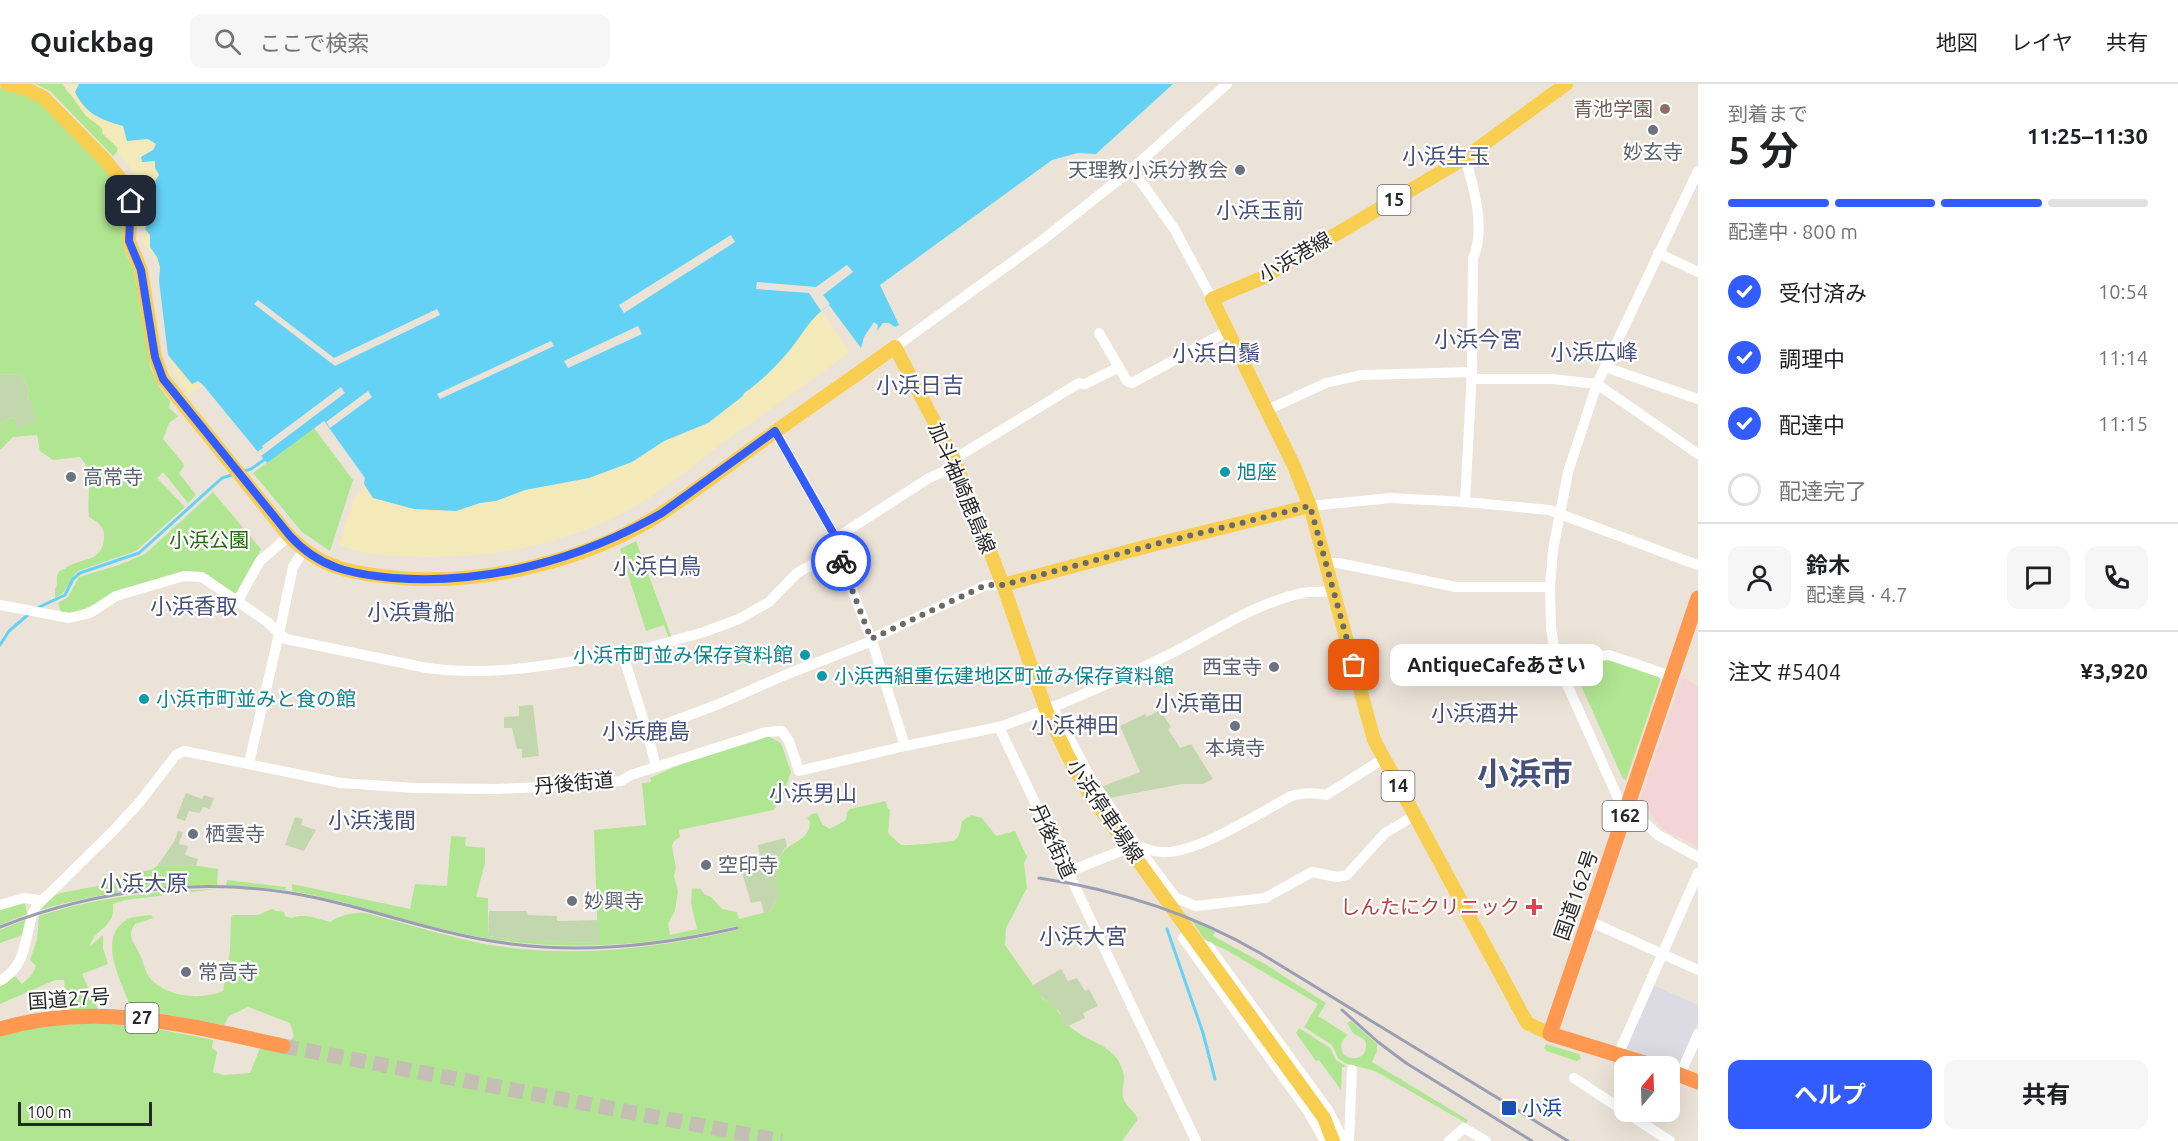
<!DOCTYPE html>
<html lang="ja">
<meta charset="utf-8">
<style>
body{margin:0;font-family:Ubuntu,"Noto Sans JP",sans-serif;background:#f6f6f6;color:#202124;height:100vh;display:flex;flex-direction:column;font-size:22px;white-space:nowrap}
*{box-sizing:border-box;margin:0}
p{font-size:20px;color:#757577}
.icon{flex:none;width:33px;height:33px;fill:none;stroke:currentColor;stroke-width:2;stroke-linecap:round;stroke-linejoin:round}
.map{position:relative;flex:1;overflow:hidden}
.details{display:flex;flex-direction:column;background:#fff;width:480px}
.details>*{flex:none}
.needle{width:39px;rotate:19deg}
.buttons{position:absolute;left:1614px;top:972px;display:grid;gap:12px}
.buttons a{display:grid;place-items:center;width:66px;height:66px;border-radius:12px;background:#fff;box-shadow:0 6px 24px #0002;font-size:30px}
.scale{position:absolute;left:18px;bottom:15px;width:134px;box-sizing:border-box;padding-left:6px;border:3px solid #282828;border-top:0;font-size:16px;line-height:21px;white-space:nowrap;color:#282828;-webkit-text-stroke:4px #fff;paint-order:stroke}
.pin{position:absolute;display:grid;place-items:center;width:51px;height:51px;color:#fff;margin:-26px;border-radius:12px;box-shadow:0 3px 9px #0006}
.courier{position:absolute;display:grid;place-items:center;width:60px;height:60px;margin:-30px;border:4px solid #325cff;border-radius:50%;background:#fff;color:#222;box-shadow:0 2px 8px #0007}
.bubble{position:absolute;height:42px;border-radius:12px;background:#fff;box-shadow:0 6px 24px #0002;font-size:20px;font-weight:700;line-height:42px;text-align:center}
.head em{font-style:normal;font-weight:700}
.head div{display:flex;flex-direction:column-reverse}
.head{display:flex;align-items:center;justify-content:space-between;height:102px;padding:0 30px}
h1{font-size:39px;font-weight:700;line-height:45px}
.bar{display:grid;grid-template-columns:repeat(4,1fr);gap:9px 6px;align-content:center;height:72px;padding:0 30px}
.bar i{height:8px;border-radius:4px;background:#e0e0e0}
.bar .selected{background:#325cff}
.bar p{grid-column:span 4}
.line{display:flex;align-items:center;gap:15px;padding:0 30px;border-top:2px solid #e0e0e0}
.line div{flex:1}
.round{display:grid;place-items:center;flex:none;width:63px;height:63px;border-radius:12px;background:#f6f6f6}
ol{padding:0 30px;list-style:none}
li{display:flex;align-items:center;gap:18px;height:66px}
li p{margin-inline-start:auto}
li .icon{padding:6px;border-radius:50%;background:#325cff;color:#fff;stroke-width:4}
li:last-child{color:#757577}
li i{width:33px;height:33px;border:3px solid #e0e0e0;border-radius:50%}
.cta{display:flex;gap:12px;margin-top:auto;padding:12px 30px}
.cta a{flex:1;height:69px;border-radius:12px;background:#325cff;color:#fff;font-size:24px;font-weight:700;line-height:69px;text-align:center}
.cta a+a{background:#f6f6f6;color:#202124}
header{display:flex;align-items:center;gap:36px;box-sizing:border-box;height:84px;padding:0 30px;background:#fff;border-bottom:2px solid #e0e0e0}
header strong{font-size:28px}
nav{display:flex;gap:33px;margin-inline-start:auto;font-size:21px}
.search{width:420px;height:54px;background:#f6f6f6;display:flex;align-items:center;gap:15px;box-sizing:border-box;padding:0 21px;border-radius:12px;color:#757577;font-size:22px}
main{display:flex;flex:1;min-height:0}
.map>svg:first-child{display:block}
</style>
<header>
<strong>Quickbag</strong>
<div class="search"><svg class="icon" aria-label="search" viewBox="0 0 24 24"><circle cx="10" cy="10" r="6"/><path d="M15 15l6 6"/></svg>ここで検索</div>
<nav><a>地図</a><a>レイヤ</a><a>共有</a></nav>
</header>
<main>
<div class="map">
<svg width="1698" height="1057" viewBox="0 0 1698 1057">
<rect width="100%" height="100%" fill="#ece3d8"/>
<!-- industrial -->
<polygon fill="#dcdae3" points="1653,901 1698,921 1698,938 1679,981 1671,983 1625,964"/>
<!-- medical -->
<polygon fill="#f4d5d7" points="1682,593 1698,602 1698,763 1663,746 1640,716"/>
<!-- green -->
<g fill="#b0e691">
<polygon points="36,0 63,0 66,6 102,44 103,50 118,64 117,68 113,72 50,7"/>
<path d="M0,3L32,11L102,79L121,104L125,121L123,155L125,167L134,187L150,282L158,301L170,317L169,324L178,332L169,339L163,355L183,379L184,382L179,389L196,411L188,419L163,388L157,394L185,423L136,467L78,487C69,495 68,509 55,514V505L57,502C57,497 56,492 59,488C61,485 64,486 67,483C83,473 102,479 104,454C105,443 98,438 89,433C86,414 95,388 80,373L53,376L40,367L37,351L13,353L0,366V341L12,333L16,335L30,319L27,310L29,306L21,291L0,290Z"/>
<polygon points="314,344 353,396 330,467 302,448 253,389"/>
<polygon points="213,408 261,465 238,509 232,510 207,491 93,521 74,529 61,528 58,519 68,513 79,493 119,481 145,470"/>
<polygon points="636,457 672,554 669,555 664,541 646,547 620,465"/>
<polygon points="1606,575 1658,591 1660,596 1626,696 1623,695 1571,579"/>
<path d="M768,652L781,659L791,688L781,717L773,726L679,746L680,753L674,757L672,762L676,784L674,792L678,807L675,827L668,839L670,851L697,845L691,819L692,804L701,805L704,810L711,813L722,825L737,828L739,835L771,827L776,816L774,796L778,791C774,753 810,765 810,737L807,734L812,730L817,729L822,740L830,745L846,736L847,728L850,725L886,717L887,723L890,726L888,749L901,761C908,762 952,758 955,756C960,752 961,743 962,737L971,731L982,734L996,752L1015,747L1027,773L1024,779L1027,804L1006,844L1005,861L1043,915L1053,921L1062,933L1063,938C1072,944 1081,952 1091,956C1107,964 1118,970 1123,988C1126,998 1120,1008 1124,1016C1127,1024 1135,1027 1138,1035L1122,1057H0V952C77,930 137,940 213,956L212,964L217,968L213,988L224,991L250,989L260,964L282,967L294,952L290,939L248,923L229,932L224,941L131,924C122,898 95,853 128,835C134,832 143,832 151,831L153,834L135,840C126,852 134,858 139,869C143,876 144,885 148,891C162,913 201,917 223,907L230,867L231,833L233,831H258L272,825L276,827L284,828L285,832L292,834C304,829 318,835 330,838C339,832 353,828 364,829C374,830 385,835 395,837C419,844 442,850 466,856C557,877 648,866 738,846L736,842C649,863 558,869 469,851C409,839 352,818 292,807V800L410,825L415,800L447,802L451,752L466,753L465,762L485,764V779L476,813L488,814V852C525,857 561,859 598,858L594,746L646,741L642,699L651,698L650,694L683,679Z"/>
<path d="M158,781L199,782L218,785L217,801C156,801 98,809 40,826L56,810L102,801L111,795L153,785Z"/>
<polygon points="227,796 286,803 285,806 226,801"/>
<path d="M216,805L125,816L113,820C116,844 94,844 90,862L103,851V864L108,880L82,890L98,926L70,927L69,907L65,905L64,896H55L0,920V902L15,892L22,900L31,892L36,882L30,876L37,855L39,832C97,813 155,807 216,805Z"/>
<polygon points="25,819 27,830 0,841 0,824"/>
<polygon points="27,835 25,850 0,859 0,846"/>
<path d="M1192,837L1215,847L1213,852L1265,880L1326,919L1318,932L1348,951C1341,956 1339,964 1344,971C1357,979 1370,971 1365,956L1353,949L1347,939L1351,937L1377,960V967L1372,978L1468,1036L1466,1039L1375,987L1345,979L1338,974L1332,961L1304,943L1318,920L1228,867L1205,856Z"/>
<polygon points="1299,944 1330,964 1336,976 1347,983 1342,983 1341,1006 1319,976 1316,977 1296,949"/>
<polygon points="1546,960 1579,970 1581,975 1576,977 1547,967 1544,964"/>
</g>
<!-- sand -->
<g fill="#f4e9b9">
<path d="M63,0H79L75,8L105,36L123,42L127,57L148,55L156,60L153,66L159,91L150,105V127L146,145C151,152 148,157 151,164C154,171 158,176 160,183L158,187L157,180L142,157L144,119L143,105L129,82L117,68L118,64L103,50L102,44L86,32Z"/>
<path d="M821,227L850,268C807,300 763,330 720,361C689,385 658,411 623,429C567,458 501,472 438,473C405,473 370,473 339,461L354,415L361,408L364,400L370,410L386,418L414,425L456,427L480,419L496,417L525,406L589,394L632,378L664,357L708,339L743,312L744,309C776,287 794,254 821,227Z"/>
<polygon points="168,271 192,299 198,296 203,301 189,311 173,288"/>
</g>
<!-- cemetery -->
<g fill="#c3d7ae">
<polygon points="0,290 21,291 29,306 27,311 30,319 32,320 36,337 17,345 14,339 16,335 12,333 0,341"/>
<polygon points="533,621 539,672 522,674 522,665 517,665 512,644 504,644 504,633 519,632 519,622"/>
<polygon points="1160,626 1171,643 1168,645 1180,664 1191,660 1213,695 1203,700 1182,700 1109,714 1101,703 1140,688 1120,642 1145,630 1147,633"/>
<polygon points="186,709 202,715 204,711 214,714 210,725 203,723 200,729 189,727 185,737 176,734"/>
<polygon points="295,733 303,735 301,741 316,746 304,767 285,761"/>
<polygon points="178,747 183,748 179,760 188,762 185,771 198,775 196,782 158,781 175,756"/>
<path d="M785,754L787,762C779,771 777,780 778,791L774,796L778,801L781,812L776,816L771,827L764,829L761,817L751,819L741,785L761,779L758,761Z"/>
<path d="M489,827H527L528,831L557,832V837L598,836L599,858C562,859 525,857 488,852Z"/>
<path d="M1061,885L1068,897L1077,894L1085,907L1089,905L1098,922L1083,929L1085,934L1068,942L1063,938C1062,925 1051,922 1043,914C1039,911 1036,906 1033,901Z"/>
</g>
<!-- water -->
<path fill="#64d2f5" d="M79,0H1173L1096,70L1078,69L1052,76L880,201L899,241L895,243L889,239H883L877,247L878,241L874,238L864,253L861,264L829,221C809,235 804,249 789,267C776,282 761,298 744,309L743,312L708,339L664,357L632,378L589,394L525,406L496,417L480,419L456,427L414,425L373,414L364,400L365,394L324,337L267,379L203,301L198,297L192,300L168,271L159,197L160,183L157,173L150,163V151L145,145L150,127V105L159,91L155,84V77L142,78L141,73L153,66L156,60L148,55L127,57L123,42C99,35 86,30 75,8Z"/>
<!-- pier -->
<g fill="#ece3d8">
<polygon points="731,151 735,158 624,229 619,221"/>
<polygon points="847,181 853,188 823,211 830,220 821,227 809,209 756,205 757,198 816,203"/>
<polygon points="258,216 334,274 437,225 440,231 335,282 254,220"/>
<polygon points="638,242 642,250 568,284 564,277"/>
<polygon points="551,257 554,262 440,315 437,310"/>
<polygon points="341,303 345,309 261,372 257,368 263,364 262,362"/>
<polygon points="368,307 372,313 330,344 326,338"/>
</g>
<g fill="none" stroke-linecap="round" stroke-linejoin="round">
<!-- stream -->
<g stroke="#64d2f5" stroke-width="3">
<polyline points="244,387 251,385 264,376"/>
<polyline points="37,524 65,511 73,495 80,489 139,469 222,394 235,390"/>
<polyline points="0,561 9,547 29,530"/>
<polyline points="1167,845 1203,949 1215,995"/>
</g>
<!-- highway-tunnel -->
<polyline stroke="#c5beb5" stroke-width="15" stroke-dasharray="15 8" stroke-linecap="butt" points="283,962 782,1057"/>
<!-- minor -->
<g stroke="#fff" stroke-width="10">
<path d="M1465,74C1474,103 1486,146 1473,174L1472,288L1465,418"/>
<polyline points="1132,85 1175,146 1212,215"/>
<polyline points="1698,87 1597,300 1568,388 1553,466 1550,503 1551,544 1556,576 1618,714 1658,751 1698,773"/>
<polyline points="1658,169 1698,188"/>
<polyline points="1099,249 1127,297 1132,299 1226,248"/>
<polyline points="895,263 1044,155 1132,85 1227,0"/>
<polyline points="1605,283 1698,315"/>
<polyline points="1471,295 1552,295 1597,300 1698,370"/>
<polyline points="1267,326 1326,299 1361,291 1472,288"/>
<polyline points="775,347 836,454 837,467 872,557 905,662 999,643 1196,1057"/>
<polyline points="954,375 1079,299 1085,300 1119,283"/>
<polyline points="1310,422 1391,414 1465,418 1549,426 1698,481"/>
<polyline points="836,454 929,394 957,382"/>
<polyline points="1327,479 1338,479 1456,503 1550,503"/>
<polyline points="237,518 260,477 289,452"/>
<path d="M0,521L69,534L90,529L116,512L184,492L202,493L266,537L286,555L427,584C493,593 557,580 622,569"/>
<polyline points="871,555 986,501 1003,501"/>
<polyline points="1556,576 1609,571 1671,592"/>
<polyline points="1053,623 1090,693 1136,761 1176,814 1196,822 1265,814 1312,788 1337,793 1347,791 1385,749 1414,732"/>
<path d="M999,643C1057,623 1114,598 1168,571C1212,549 1253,520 1302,509C1312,507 1323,508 1334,508"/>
<polyline points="647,647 623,571 704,548 739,535 769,518 797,489 837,467"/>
<polyline points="249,679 279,550 293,483 303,467"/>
<polyline points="656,683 647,647 719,620 785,591 872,557"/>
<path d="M1068,788L1136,761C1145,765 1153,768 1163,768C1196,770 1260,729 1291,712C1304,709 1313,708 1326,711L1383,675"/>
<polyline points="0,821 24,814 40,816"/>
<polyline points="1589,837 1698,886"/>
<path d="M0,897C38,875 18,830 47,812L113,747L139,719L176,671L184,667L341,699L414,704L495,705L568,702L621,697L631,691L766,648L782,647L789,657L799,687L905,662"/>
<polyline points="1618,971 1698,789"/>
<polyline points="1680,991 1698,950"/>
<polyline points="1574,994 1624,1027"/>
<polyline points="1625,1028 1670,1057"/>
<polyline points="1325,1057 1307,1026 1183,854 1209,863 1328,1026 1344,1057"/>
<polyline points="1349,1057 1352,986"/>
<polyline points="1449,1057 1464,1044 1486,1057"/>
</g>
<!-- major -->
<g stroke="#f8ce51" stroke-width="14">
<path d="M7,0L24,4L43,13L106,77L126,102L131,117L129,157L141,186L155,273L163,295L289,452C322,486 356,490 401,494C486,501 589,476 662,429C697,406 731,379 765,355C808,324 852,294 895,263L954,375L1003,501L1046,626L1068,672L1089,709L1324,1034L1333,1057"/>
<polyline points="1003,501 1148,462 1310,422"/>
<polyline points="1550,950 1527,939 1374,656 1310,422 1294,382 1212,215 1262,194 1465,74 1566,0"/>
</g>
<!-- highway -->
<g stroke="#ff9850" stroke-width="15">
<path d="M0,945C97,917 187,941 283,962"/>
<polyline points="1654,982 1550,950 1698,514"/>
<polyline points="1670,987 1698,998"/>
</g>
<!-- rail -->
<g stroke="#9b9fb4" stroke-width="3">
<path d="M1039,794C1118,806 1191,829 1260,869L1568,1057"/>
<path d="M0,843C99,804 212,791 317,814C382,828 445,852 512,860C588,870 663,861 737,844"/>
<polyline points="1342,926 1378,958 1406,979 1532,1057"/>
</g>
</g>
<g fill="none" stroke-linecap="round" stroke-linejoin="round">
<!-- done -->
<polyline stroke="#6d6966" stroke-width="6" stroke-dasharray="0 10.8" points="841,477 871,555 986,501 1003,501 1160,459 1310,422 1354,581"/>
<!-- route -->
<path stroke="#325cff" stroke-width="8" d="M131,117L129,157L141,186L155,273L163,295L290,452C319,484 351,490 393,494C487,501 580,476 662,429L775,347L836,454L837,467L841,477"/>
</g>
<!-- markers -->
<circle fill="#8d6e63" stroke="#fff" stroke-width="2" cx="1665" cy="25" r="6"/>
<g fill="#6b7280" stroke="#fff" stroke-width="2">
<circle cx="1653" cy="46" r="6"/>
<circle cx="1240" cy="86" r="6"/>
<circle cx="71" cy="393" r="6"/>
<circle cx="1274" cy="583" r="6"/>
<circle cx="1235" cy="642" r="6"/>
<circle cx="193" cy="750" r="6"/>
<circle cx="706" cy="781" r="6"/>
<circle cx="572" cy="817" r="6"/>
<circle cx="186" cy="888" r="6"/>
</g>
<g fill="#0f9aa8" stroke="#fff" stroke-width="2">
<circle cx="1225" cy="388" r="6"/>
<circle cx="805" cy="571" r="6"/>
<circle cx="822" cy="592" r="6"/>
<circle cx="144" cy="615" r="6"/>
</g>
<path fill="#e0444e" stroke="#fff" stroke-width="2" d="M1531 814h6v6h6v6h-6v6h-6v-6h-6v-6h6z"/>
<rect fill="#1a4fb4" stroke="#fff" stroke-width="2" x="1501" y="1016" width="16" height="16" rx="3"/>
<g text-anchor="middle" stroke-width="4.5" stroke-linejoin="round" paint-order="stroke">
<!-- shield labels -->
<g fill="#fff" stroke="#686868" stroke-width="1.5">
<rect x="1377.5" y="101" width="33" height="30" rx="4.5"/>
<rect x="1381.5" y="687" width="33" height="30" rx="4.5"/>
<rect x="1602.5" y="717" width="45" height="30" rx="4.5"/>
<rect x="125.5" y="919" width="33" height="30" rx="4.5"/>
</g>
<g font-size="18" font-weight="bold" fill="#282828">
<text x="1394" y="122">15</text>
<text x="1398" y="708">14</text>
<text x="1625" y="738">162</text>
<text x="142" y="940">27</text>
</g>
<!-- education labels -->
<g font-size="20" fill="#785e54" stroke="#fff" text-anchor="end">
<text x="1653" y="32">青池学園</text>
</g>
<!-- worship labels -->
<g font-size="20" fill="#5b616d" stroke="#fff" text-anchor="start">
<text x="1653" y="75" text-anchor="middle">妙玄寺</text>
<text x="1228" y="93" text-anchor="end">天理教小浜分教会</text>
<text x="83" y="400">高常寺</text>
<text x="1262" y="590" text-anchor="end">西宝寺</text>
<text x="1235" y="671" text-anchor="middle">本境寺</text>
<text x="205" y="757">栖雲寺</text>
<text x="718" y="788">空印寺</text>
<text x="584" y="824">妙興寺</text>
<text x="198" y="895">常高寺</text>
</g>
<!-- street labels -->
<g font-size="20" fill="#282828" stroke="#fff">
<text transform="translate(1295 173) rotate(-30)" y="7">小浜港線</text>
<text transform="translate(962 404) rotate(67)" y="7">加斗袖崎鹿島線</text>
<text transform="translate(574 699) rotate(-5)" y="7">丹後街道</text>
<text transform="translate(1105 727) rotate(56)" y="7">小浜停車場線</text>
<text transform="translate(1053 757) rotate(65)" y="7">丹後街道</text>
<text transform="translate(1576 811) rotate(-71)" y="7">国道162号</text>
<text transform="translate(69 915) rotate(-4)" y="7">国道27号</text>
</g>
<!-- culture labels -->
<g font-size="20" fill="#0d838f" stroke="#fff" text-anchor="start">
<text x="1237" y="395">旭座</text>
<text x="793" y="578" text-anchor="end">小浜市町並み保存資料館</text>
<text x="834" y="599">小浜西組重伝建地区町並み保存資料館</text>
<text x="156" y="622">小浜市町並みと食の館</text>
</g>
<!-- park labels -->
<g font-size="20" fill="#286815" stroke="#fff">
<text x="209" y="463">小浜公園</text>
</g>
<!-- health labels -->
<g font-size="20" fill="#be3a42" stroke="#fff" text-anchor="end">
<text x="1520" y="830">しんたにクリニック</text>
</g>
<!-- transit labels -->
<g font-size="20" fill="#164399" stroke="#fff" text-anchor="start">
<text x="1522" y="1031">小浜</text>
</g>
<!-- quarter labels -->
<g font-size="22" fill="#46517b" stroke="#fff">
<text x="1446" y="80">小浜生玉</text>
<text x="1260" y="134">小浜玉前</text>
<text x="1478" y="263">小浜今宮</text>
<text x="1594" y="276">小浜広峰</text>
<text x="1216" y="277">小浜白鬚</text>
<text x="920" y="309">小浜日吉</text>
<text x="657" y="490">小浜白鳥</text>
<text x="194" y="530">小浜香取</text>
<text x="411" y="536">小浜貴船</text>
<text x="1199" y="627">小浜竜田</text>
<text x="1475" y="637">小浜酒井</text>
<text x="1075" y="649">小浜神田</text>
<text x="646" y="655">小浜鹿島</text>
<text x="813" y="717">小浜男山</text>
<text x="372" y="744">小浜浅間</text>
<text x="144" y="807">小浜大原</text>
<text x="1083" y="860">小浜大宮</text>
</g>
<!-- town labels -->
<g font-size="32" font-weight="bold" fill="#46517b" stroke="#fff">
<text x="1525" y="701">小浜市</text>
</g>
</g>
</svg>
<div class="buttons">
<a><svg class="needle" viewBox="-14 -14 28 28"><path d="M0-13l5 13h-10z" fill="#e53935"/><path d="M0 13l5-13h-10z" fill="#757577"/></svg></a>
</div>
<div class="scale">100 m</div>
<div class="pin" style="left:1354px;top:581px;background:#ea580c"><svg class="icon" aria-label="bag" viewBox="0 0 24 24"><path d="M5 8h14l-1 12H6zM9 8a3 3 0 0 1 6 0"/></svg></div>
<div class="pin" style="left:131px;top:117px;background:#1f2937"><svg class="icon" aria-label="home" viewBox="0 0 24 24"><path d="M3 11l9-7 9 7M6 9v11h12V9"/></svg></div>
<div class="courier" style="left:841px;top:477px"><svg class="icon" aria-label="bike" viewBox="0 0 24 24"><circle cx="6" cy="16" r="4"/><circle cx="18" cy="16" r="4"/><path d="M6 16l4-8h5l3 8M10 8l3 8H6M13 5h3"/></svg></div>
<div class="bubble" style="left:1390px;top:560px;width:213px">AntiqueCafeあさい</div>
</div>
<section class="details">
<div class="head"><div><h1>5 分</h1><p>到着まで</p></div><em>11:25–11:30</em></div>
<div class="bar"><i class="selected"></i><i class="selected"></i><i class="selected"></i><i></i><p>配達中 · 800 m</p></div>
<ol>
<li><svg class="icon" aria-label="check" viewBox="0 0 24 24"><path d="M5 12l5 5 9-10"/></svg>受付済み<p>10:54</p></li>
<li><svg class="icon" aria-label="check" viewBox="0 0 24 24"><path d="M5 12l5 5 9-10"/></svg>調理中<p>11:14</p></li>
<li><svg class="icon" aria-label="check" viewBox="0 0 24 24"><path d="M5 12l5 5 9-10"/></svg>配達中<p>11:15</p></li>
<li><i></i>配達完了</li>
</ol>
<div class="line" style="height:108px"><a class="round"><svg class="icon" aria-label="person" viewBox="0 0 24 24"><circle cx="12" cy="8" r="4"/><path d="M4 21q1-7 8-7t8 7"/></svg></a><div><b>鈴木</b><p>配達員 · 4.7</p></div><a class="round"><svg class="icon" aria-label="chat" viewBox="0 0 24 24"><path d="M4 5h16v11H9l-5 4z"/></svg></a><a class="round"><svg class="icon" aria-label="phone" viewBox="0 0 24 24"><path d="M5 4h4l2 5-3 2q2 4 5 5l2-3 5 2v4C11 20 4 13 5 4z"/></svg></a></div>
<div class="line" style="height:78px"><div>注文 #5404</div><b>¥3,920</b></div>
<div class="cta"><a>ヘルプ</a><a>共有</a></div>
</section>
</main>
